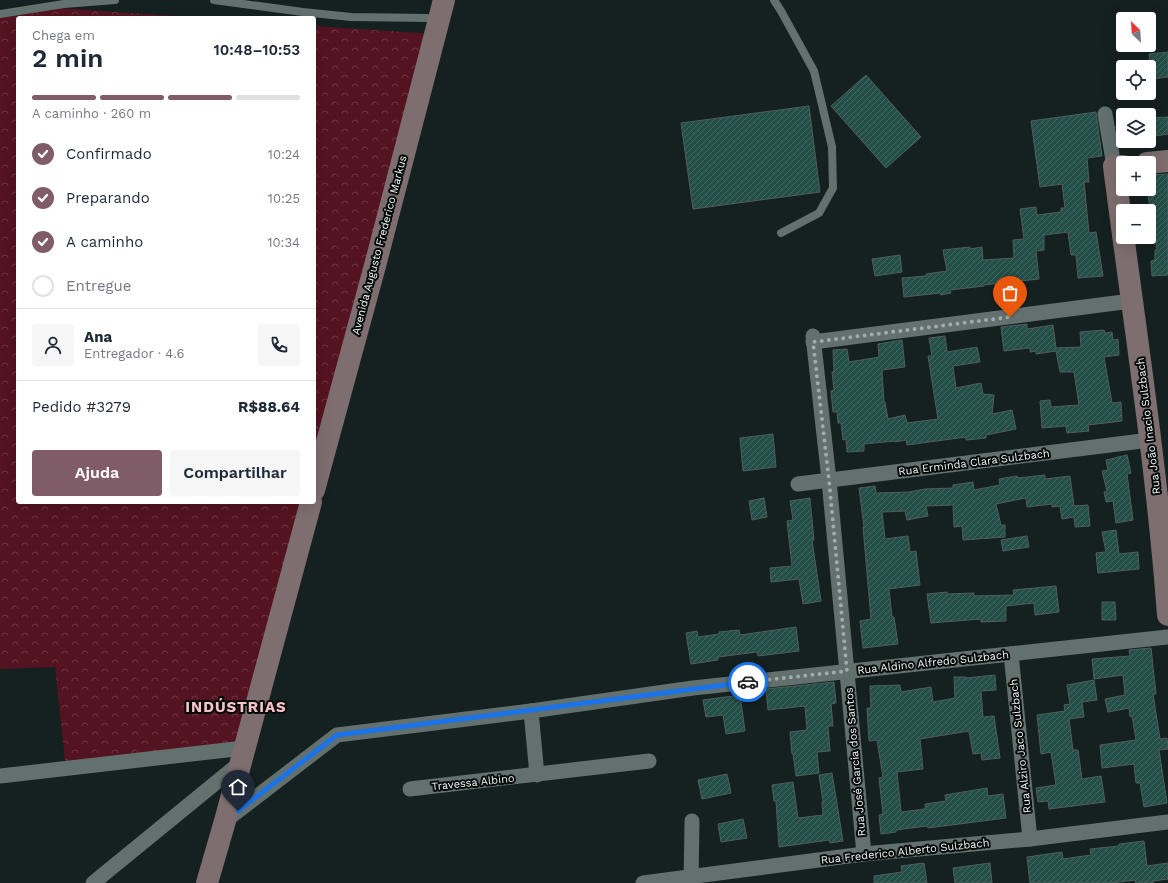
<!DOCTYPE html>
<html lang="pt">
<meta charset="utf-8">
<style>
body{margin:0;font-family:"Work Sans",sans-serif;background:#f6f6f7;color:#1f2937;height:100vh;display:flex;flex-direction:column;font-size:15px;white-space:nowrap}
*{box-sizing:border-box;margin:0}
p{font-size:13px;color:#747a83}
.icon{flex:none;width:22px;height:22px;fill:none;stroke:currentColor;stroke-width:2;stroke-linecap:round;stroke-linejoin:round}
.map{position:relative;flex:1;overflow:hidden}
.side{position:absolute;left:16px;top:16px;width:300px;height:488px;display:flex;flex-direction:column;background:#fff;border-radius:4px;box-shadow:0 4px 16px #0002}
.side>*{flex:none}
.needle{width:26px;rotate:335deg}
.tools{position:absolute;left:1116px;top:12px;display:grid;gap:8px}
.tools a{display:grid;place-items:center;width:40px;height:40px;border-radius:4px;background:#fff;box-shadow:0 4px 16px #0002;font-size:20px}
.pin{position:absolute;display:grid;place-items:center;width:34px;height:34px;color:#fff;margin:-41px -17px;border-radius:50% 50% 50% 0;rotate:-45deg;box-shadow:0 0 4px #0007}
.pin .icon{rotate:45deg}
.courier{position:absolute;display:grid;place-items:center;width:40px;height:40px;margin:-20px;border:3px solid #1a73e8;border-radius:50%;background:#fff;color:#222;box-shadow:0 1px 5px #0007}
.summary em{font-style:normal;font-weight:600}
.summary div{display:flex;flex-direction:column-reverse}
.summary{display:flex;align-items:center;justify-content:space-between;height:68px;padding:0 16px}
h1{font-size:26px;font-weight:600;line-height:30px}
.bar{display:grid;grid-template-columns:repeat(4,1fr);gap:6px 4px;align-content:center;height:48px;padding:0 16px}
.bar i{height:5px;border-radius:3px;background:#e0e1e3}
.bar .active{background:#7f5c68}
.bar p{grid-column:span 4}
.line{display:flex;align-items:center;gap:10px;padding:0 16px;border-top:1px solid #e0e1e3}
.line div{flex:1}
.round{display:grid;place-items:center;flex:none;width:42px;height:42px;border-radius:4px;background:#f6f6f7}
ol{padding:0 16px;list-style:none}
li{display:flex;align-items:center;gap:12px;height:44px}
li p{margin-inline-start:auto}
li .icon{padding:4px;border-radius:50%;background:#7f5c68;color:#fff;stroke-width:4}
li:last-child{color:#747a83}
li i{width:22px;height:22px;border:2px solid #e0e1e3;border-radius:50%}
.action{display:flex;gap:8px;margin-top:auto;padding:8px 16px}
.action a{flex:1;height:46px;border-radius:4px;background:#7f5c68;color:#fff;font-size:16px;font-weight:600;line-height:46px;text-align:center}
.action a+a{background:#f6f6f7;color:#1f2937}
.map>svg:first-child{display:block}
</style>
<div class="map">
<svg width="1168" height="883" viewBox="0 0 1168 883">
<defs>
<pattern id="forest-crowns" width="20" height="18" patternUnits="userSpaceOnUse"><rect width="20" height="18" fill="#541320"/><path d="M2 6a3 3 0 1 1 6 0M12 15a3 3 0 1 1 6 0" fill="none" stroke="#6d3641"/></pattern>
<pattern id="building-hatch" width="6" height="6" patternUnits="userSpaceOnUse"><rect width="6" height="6" fill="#244e48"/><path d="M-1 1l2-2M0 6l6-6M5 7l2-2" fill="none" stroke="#446863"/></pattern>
</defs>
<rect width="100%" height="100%" fill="#152120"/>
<!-- forest -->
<g fill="url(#forest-crowns)">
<polygon points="44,7 203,18 18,18 18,502 311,502 244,748 66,769 55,667 0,669 0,13"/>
<polygon points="314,26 434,34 314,490"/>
</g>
<!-- building -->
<g fill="url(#building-hatch)" stroke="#505d5b">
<polygon points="1168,52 1168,77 1152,79 1149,54"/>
<polygon points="866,75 921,137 886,168 831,106"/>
<polygon points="809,106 820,192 693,209 681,123"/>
<polygon points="1096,112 1102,156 1087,158 1089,182 1084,182 1089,233 1096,232 1103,276 1078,278 1076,255 1071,255 1068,232 1044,235 1044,250 1036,251 1039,279 984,285 984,286 950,290 951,293 941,295 940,293 904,297 902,278 926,276 926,274 947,271 943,250 970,247 970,249 982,247 983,260 1014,258 1013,240 1024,239 1020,209 1036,207 1037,215 1061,212 1061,208 1065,208 1062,184 1040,187 1031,121"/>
<polygon points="1168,117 1168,134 1149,137 1149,118"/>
<polygon points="1123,125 1123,145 1120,146 1116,126"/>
<polygon points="1168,174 1168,275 1152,276 1151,261 1155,260 1155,250 1157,250 1147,189 1149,189 1149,175"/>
<polygon points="900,255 902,272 875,276 872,259"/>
<polygon points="1027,324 1027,329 1053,325 1056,348 1081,347 1080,332 1104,330 1105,333 1112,332 1113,340 1118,339 1119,355 1104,357 1112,403 1121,402 1122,421 1088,425 1089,431 1067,433 1066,426 1042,428 1040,401 1050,400 1051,407 1079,405 1074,372 1060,372 1056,351 1036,354 1036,351 1030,352 1030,348 1004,351 1001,327"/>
<polygon points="945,336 947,352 977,347 980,362 953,366 956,388 981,383 983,394 994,395 992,414 1012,410 1016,429 986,435 986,438 966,440 966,437 907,445 906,440 895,442 895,441 864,444 864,451 847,452 846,439 843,440 841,423 838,423 837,412 833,412 831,391 834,390 832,372 834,372 833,350 847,349 849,362 879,357 878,344 902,340 905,367 882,370 884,402 885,402 888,419 905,415 907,423 938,419 928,356 932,356 929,338"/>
<polygon points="773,434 776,467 743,471 740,438"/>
<polygon points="1127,455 1131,473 1127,474 1133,520 1116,523 1113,501 1106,502 1104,492 1107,491 1102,471 1108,470 1106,460"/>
<polygon points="1045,475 1045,479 1070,476 1074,506 1088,505 1090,526 1075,527 1074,517 1062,519 1060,506 1052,507 1052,504 1027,507 1026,498 996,504 1001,525 1005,525 1005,537 963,540 962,526 954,527 953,505 926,506 928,516 907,520 905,511 882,512 885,539 908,536 910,552 916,551 920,585 889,589 892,617 894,617 898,644 863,648 860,621 871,619 863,527 864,527 859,488 875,486 876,493 909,492 925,489 953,488 953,485 973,482 974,490 1000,485 999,479 1017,476 1018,478"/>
<polygon points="764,498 767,517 752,520 749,501"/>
<polygon points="810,498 814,540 812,540 821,601 803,604 799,579 771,582 770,568 792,566 787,521 793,520 790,501"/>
<polygon points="1116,530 1119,554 1138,552 1139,569 1098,573 1096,553 1106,552 1102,532"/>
<polygon points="1027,536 1029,547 1003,551 1001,540"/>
<polygon points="1056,586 1059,612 1035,615 1034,603 1006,606 1006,621 981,622 981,619 931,623 927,594 947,592 947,594 974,593 974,596 1014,595 1013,590"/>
<polygon points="1102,602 1115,602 1116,620 1102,620"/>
<polygon points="796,627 799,651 758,656 757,652 718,657 718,660 691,664 686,633 697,631 698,637 719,634 719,632 739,630 740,635"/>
<polygon points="1151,648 1156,694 1153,694 1160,739 1167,738 1168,747 1168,749 1159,750 1167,803 1144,807 1140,783 1136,783 1134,764 1102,768 1100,745 1136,740 1132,716 1130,717 1129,708 1108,712 1105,699 1125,695 1123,675 1094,679 1092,659 1130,656 1129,650"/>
<polygon points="995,675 996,690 981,691 983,717 994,716 1000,758 982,760 981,753 973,754 969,731 920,739 923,769 897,772 901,812 925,809 925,804 946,801 945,795 987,788 988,796 1003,794 1006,818 928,828 927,826 896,830 896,832 881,834 879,815 883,814 879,778 883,777 877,740 869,741 867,708 871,708 870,686 900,685 901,692 931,687 933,702 955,698 954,677 966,677 966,678"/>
<polygon points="1094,680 1097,700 1082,702 1084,717 1069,719 1073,750 1078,750 1082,779 1101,776 1105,802 1049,809 1048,801 1038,802 1036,788 1056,785 1051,752 1041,754 1037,715 1065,711 1064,705 1070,704 1067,685"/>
<polygon points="834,682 836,703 831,704 833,726 828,726 830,751 817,752 819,773 796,776 793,754 792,754 790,732 807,730 805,706 768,710 766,689"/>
<polygon points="740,695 745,731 726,734 723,715 706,717 703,700"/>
<polygon points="832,773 843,841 830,843 829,840 779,847 776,801 774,801 772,785 793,782 798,818 823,815 822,802 823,802 819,775"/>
<polygon points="727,774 731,793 702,799 698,780"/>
<polygon points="743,819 747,838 721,842 718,824"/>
<polygon points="1144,841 1147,866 1168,863 1168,879 1153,881 1153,883 1136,883 1135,880 1111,883 1030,883 1027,857 1062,852 1063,859 1091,855 1090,849 1119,846 1119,844"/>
<polygon points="924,863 927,883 874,883 874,876 902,872 901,866"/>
<polygon points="990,863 992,883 955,883 953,868"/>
</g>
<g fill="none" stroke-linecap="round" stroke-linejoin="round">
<!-- lane -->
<g stroke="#62706e" stroke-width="8">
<polyline points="214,0 303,12 351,17 427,18 437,21"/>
<polyline points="774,0 781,11 814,71 832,147 833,188 819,213 781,233"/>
<polyline points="0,14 64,4 115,0"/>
</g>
<!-- street -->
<g stroke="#62706e" stroke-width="15">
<polyline points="1105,114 1114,166"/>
<polyline points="813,336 829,480 864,854"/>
<polyline points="813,342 1131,301"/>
<polyline points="798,484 1150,440"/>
<polyline points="1011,654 1030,839"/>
<polyline points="531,711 537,775"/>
<polyline points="0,776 244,748"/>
<polyline points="410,789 649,761"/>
<polyline points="225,821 337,735 531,711 693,688 1168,637"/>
<polyline points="93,883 240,763"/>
<polyline points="643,883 864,854 1030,839 1168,822"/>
<polyline points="691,883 692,821"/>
</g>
<!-- secondary -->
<g stroke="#7e6e70" stroke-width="22">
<polyline points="1147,163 1168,161"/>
<path d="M1123,166H1114C1133,316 1157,465 1168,615"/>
<polyline points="314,490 376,262 444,0"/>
<polyline points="207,883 225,821 311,502"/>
</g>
</g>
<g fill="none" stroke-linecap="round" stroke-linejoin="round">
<!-- done -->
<polyline stroke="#a2abaa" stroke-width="4" stroke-dasharray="0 7.2" points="748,682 847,671 829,480 813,342 1010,317"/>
<!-- route -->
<polyline stroke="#1a73e8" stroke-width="5" points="238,811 337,735 748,682"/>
</g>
<g text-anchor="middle" stroke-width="4" stroke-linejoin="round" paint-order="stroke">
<!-- street labels -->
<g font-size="11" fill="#eef6f5" stroke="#050a09">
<text transform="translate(379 245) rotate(-75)" y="4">Avenida Augusto Frederico Markus</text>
<text transform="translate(1148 426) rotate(-97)" y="4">Rua João Inacio Sulzbach</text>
<text transform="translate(974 462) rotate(-7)" y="4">Rua Erminda Clara Sulzbach</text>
<text transform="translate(933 662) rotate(-6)" y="4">Rua Aldino Alfredo Sulzbach</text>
<text transform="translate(1020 746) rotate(-96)" y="4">Rua Alziro Jaco Sulzbach</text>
<text transform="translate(855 762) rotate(-95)" y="4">Rua José Garcia dos Santos</text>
<text transform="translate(473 782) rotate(-6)" y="4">Travessa Albino</text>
<text transform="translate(905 851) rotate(-6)" y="4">Rua Frederico Alberto Sulzbach</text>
</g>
<!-- district labels -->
<g font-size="15" font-weight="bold" letter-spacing="1" fill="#f7c2c6" stroke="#050a09">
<text x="236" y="712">INDÚSTRIAS</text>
</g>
</g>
</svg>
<div class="tools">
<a><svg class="needle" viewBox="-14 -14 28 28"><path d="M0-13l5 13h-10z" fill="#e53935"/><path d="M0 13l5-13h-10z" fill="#747a83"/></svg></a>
<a><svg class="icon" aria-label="locate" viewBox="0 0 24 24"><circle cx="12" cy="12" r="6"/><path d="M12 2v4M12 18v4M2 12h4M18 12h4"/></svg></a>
<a><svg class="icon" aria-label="layers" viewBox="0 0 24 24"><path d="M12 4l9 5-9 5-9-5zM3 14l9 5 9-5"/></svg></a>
<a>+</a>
<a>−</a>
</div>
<div class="pin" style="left:1010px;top:317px;background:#ea580c"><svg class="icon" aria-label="bag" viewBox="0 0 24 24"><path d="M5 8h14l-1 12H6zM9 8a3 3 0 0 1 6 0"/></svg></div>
<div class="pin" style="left:238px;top:811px;background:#1f2937"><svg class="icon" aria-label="home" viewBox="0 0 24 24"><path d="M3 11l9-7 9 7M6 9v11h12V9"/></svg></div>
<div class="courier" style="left:748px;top:682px"><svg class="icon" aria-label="car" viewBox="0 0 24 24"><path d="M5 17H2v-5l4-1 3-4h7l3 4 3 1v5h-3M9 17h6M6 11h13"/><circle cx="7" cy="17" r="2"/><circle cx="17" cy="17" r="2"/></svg></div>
<section class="side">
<div class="summary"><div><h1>2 min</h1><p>Chega em</p></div><em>10:48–10:53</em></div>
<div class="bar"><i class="active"></i><i class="active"></i><i class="active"></i><i></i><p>A caminho · 260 m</p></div>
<ol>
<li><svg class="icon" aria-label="check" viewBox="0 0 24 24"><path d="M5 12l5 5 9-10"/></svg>Confirmado<p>10:24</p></li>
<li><svg class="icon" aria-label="check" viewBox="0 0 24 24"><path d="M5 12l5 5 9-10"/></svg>Preparando<p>10:25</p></li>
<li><svg class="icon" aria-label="check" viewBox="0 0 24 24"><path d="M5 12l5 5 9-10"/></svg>A caminho<p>10:34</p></li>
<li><i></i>Entregue</li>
</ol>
<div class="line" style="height:72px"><a class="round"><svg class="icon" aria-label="person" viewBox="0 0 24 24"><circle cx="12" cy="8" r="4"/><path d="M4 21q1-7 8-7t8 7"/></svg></a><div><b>Ana</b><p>Entregador · 4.6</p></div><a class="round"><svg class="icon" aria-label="phone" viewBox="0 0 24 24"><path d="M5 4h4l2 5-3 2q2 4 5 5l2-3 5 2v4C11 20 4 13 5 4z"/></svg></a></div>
<div class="line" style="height:52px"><div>Pedido #3279</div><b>R$88.64</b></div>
<div class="action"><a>Ajuda</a><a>Compartilhar</a></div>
</section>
</div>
